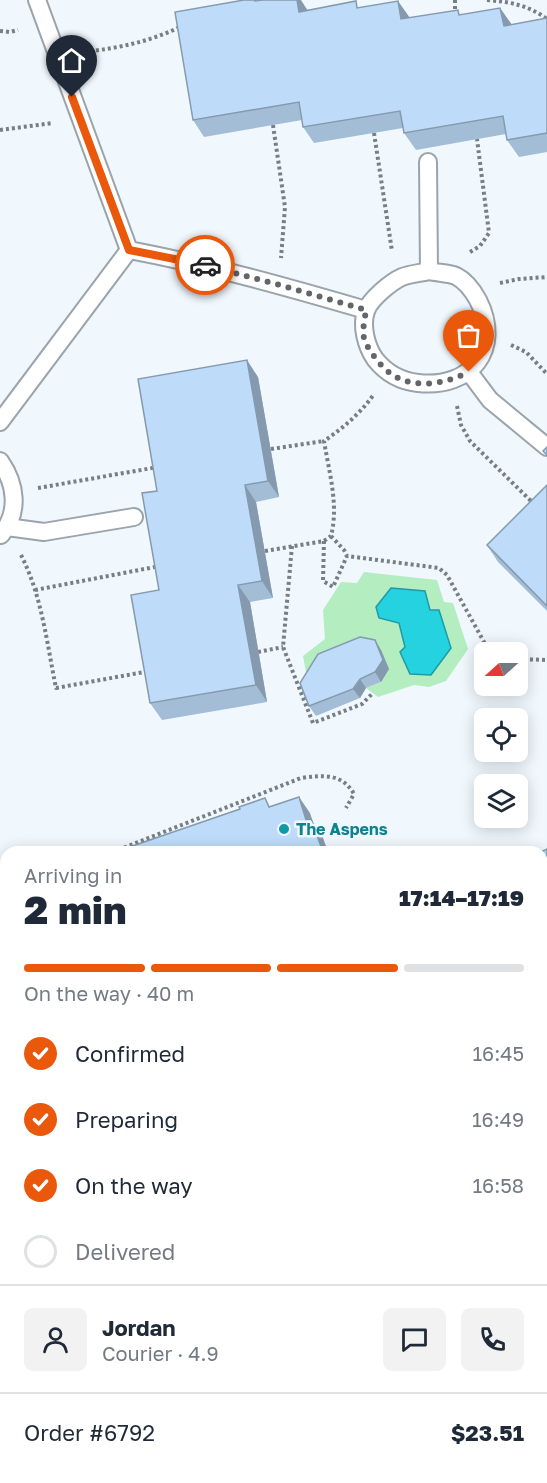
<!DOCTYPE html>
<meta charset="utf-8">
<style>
body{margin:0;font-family:"Golos Text",sans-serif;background:#f2f2f3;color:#1f2937;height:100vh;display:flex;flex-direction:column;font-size:22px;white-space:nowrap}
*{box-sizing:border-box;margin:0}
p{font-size:20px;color:#747a83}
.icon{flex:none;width:33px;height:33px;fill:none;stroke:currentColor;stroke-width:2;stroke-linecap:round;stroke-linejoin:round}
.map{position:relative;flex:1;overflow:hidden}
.sheet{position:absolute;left:0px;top:846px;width:548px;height:638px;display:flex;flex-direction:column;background:#fff;border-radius:18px 18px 0 0;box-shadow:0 3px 15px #0003}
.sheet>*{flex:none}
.needle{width:39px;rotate:249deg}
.controls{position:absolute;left:474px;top:642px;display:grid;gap:12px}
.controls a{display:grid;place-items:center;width:54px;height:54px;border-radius:9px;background:#fff;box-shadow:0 3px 15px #0003;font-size:30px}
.pin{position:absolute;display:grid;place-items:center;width:51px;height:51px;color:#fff;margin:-62px -26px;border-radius:50% 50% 50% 0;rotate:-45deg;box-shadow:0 0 6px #0007}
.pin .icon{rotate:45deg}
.courier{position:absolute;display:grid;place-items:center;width:60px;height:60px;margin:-30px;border:4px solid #ea580c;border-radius:50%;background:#fff;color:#222;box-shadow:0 2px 8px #0007}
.overview em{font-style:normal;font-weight:800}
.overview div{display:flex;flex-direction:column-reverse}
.overview{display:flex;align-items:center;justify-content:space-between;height:102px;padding:0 24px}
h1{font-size:39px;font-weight:800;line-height:45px}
.bar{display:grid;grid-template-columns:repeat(4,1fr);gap:9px 6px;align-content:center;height:72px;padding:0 24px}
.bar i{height:8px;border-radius:4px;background:#e0e1e3}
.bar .selected{background:#ea580c}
.bar p{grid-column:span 4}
.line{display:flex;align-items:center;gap:15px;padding:0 24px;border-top:2px solid #e0e1e3}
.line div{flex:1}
.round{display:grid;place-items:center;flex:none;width:63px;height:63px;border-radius:9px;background:#f2f2f3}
ol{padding:0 24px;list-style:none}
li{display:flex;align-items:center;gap:18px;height:66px}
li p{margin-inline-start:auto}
li .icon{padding:6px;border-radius:50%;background:#ea580c;color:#fff;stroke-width:4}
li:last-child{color:#747a83}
li i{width:33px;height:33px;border:3px solid #e0e1e3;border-radius:50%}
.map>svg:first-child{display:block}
</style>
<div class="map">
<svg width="547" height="1483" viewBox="0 0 547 1483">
<rect width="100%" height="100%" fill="#f0f8fe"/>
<!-- green -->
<polygon fill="#b3edc0" points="364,572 437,580 444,602 453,603 468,649 446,681 429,687 414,685 378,697 366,688 381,682 309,688 303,656 325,639 323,610 341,582 357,583"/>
<!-- water -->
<polygon fill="#24d2e0" stroke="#209aa5" stroke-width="1.5" points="391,588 425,591 430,610 439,610 451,648 431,675 410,674 400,652 405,647 399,623 379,618 376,607"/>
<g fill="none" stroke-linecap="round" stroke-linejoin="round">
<defs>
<g id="service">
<path d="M37,0L129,250C209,265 287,287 366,310"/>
<polyline points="428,162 429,271"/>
<path d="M429,271C438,273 449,273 456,276C466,281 473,291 478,300C503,349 471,389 418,383C400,381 386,373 375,359C366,346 361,326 366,311C370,299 391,282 402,277C410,274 421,273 429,271Z"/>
<polyline points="469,372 490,400 547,447"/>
<polyline points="0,422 129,250"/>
<path d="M0,461C16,484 20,512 1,535"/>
<polyline points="7,527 44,532 134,517"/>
<polyline points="0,1004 6,1021"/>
<polyline points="247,1478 249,1483"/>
<polyline points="491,1478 494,1483"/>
</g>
<g id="minor">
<polyline points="542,1014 547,1018"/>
<polyline points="183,1483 185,1478"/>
</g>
</defs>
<!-- service casing -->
<use href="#service" stroke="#9ba3ab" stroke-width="20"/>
<!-- minor casing -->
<use href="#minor" stroke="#9ba3ab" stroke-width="36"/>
<!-- path -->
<g stroke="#787e82" stroke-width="4" stroke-dasharray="3 3" stroke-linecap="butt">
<polyline points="455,0 455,13"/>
<path d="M487,0C510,2 528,5 547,19"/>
<polyline points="0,31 10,32 18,30"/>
<path d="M84,52C118,48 149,42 180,27"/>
<polyline points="273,125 285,207 281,258"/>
<polyline points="0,130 53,123"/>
<polyline points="374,133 392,251"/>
<polyline points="470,252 480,246 489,233 477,139"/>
<polyline points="500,283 519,279 547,277"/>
<polyline points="511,345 526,352 547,374"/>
<polyline points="457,406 461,425 470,441 534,504"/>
<polyline points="271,449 324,441"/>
<polyline points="38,488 158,467"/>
<polyline points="331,536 344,550 347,556 439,568 447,575 484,642 492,652"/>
<polyline points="324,541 323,581 333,587 347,556"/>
<polyline points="292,546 283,647 313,723 362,704 373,693"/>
<path d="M265,551L324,541L331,536C339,505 329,472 324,441C343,428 361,413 374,394"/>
<path d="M21,555C42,596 47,644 56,688L150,671"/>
<polyline points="35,590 160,566"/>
<polyline points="258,652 283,647"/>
<polyline points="518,659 547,660"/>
<path d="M113,852L301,778C323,775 342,773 354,794L346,808"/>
<polyline points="0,903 6,899"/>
<polyline points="0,1068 6,1066"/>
<polyline points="0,1186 6,1203"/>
<polyline points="542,1259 547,1257"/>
<polyline points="430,1478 432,1483"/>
<polyline points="2,1483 18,1478"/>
</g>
<!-- service -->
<use href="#service" stroke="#fff" stroke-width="16"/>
<!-- minor -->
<use href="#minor" stroke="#fff" stroke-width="33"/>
</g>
<!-- wall -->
<g fill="#a3bdd6">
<polygon points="256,0 257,1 308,10 360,7 410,18 461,15 500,8 512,25 547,18 547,152 519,157 507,140 506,134 416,150 404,133 403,128 314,143 303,127 302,120 204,137 193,120"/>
<polygon points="258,377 279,497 256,502 273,598 250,602 267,702 162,720 150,703 159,590 157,491"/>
<polygon points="547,485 547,611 498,562 487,545"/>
<polygon points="375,640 381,650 389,669 381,682 366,688 360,698 316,716 309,706"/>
<polygon points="0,1203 6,1212 6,1463 2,1465 0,1462"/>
</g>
<!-- shaded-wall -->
<g fill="#859aae">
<polygon points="297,0 301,0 308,11 299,12"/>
<polygon points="398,1 410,18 401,19"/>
<polygon points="500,8 512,25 504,26"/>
<polygon points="247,360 258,377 279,497 268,481"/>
<polygon points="245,485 256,502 273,598 262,581"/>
<polygon points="238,585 250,602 267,702 256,685"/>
<polygon points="375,640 381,650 389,669 381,682 375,672"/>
<polygon points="360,679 366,688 360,698 353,689"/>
<polygon points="299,797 310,813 313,822 322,835 328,852 323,852 306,820"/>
<polygon points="0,1203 6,1212 6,1226 0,1206"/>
</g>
<!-- building -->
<g fill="#bedcf9" stroke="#859aae" stroke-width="1.5">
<polygon points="244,0 255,0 255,1 263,0 297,0 299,12 356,1 357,8 398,1 401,19 458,10 459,15 500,8 504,26 547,18 547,133 507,140 503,116 404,133 400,111 303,127 299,102 193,120 175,12"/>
<polygon points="247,360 268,481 245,485 262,581 238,585 256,685 150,703 131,595 159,590 142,493 157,491 138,379"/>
<polygon points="547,447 547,455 543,451"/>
<polygon points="547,485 547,606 487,545"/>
<polygon points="360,637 375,640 383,660 375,672 360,679 353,689 309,706 300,683 318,654"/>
<polygon points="299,797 306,820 311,819 323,852 115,852 240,809 239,807 265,798 269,807"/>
<polygon points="547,849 547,950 542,938 542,852 541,852"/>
<polygon points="0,1206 6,1226 6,1234 5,1235 6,1239 6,1443 0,1445"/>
</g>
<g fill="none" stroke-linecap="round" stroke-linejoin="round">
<!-- done -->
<path stroke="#62666a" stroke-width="6" stroke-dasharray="0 10.8" d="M205,265L276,284L366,310C365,318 362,330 364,338C367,348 375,358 382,366C406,391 440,386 469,372"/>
<!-- route -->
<polyline stroke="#ea580c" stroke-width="8" points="72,97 129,250 205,265"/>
</g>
<!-- markers -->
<circle fill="#0f9aa8" stroke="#f0f8fe" stroke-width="2" cx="284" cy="829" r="6"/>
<g text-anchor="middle" stroke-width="5" stroke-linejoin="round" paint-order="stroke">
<!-- culture labels -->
<g font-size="16" font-weight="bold" fill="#0d838f" stroke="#f0f8fe" text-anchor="start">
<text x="296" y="835">The Aspens</text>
</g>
</g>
</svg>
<div class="controls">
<a><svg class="needle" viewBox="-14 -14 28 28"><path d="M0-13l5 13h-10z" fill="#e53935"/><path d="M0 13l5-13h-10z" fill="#747a83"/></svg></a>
<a><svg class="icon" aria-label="locate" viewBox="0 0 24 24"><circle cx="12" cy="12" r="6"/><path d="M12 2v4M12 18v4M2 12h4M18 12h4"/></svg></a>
<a><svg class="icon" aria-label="layers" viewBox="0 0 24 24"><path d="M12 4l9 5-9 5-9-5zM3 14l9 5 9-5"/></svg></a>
</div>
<div class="pin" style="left:469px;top:372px;background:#ea580c"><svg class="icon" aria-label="bag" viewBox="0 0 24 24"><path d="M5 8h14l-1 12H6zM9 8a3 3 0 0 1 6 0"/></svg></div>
<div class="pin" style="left:72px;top:97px;background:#1f2937"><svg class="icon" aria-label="home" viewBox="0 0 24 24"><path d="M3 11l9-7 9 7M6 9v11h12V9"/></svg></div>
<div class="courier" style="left:205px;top:265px"><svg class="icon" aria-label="car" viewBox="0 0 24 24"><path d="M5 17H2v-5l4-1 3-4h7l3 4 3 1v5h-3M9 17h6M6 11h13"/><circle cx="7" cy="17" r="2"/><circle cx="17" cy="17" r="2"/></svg></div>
<section class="sheet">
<div class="overview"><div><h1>2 min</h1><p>Arriving in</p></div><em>17:14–17:19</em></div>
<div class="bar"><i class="selected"></i><i class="selected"></i><i class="selected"></i><i></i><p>On the way · 40 m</p></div>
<ol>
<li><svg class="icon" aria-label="check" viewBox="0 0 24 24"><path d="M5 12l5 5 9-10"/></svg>Confirmed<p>16:45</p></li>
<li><svg class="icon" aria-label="check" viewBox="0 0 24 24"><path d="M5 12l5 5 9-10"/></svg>Preparing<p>16:49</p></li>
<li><svg class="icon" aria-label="check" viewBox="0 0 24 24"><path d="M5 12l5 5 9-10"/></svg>On the way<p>16:58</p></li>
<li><i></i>Delivered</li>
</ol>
<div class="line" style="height:108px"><a class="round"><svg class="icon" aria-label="person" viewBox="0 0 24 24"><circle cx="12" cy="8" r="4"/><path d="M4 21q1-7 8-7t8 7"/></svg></a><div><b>Jordan</b><p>Courier · 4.9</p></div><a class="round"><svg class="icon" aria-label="chat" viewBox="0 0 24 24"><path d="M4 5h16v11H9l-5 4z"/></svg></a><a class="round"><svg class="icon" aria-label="phone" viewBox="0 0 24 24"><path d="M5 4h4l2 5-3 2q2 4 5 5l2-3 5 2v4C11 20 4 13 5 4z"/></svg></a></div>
<div class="line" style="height:78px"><div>Order #6792</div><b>$23.51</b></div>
</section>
</div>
